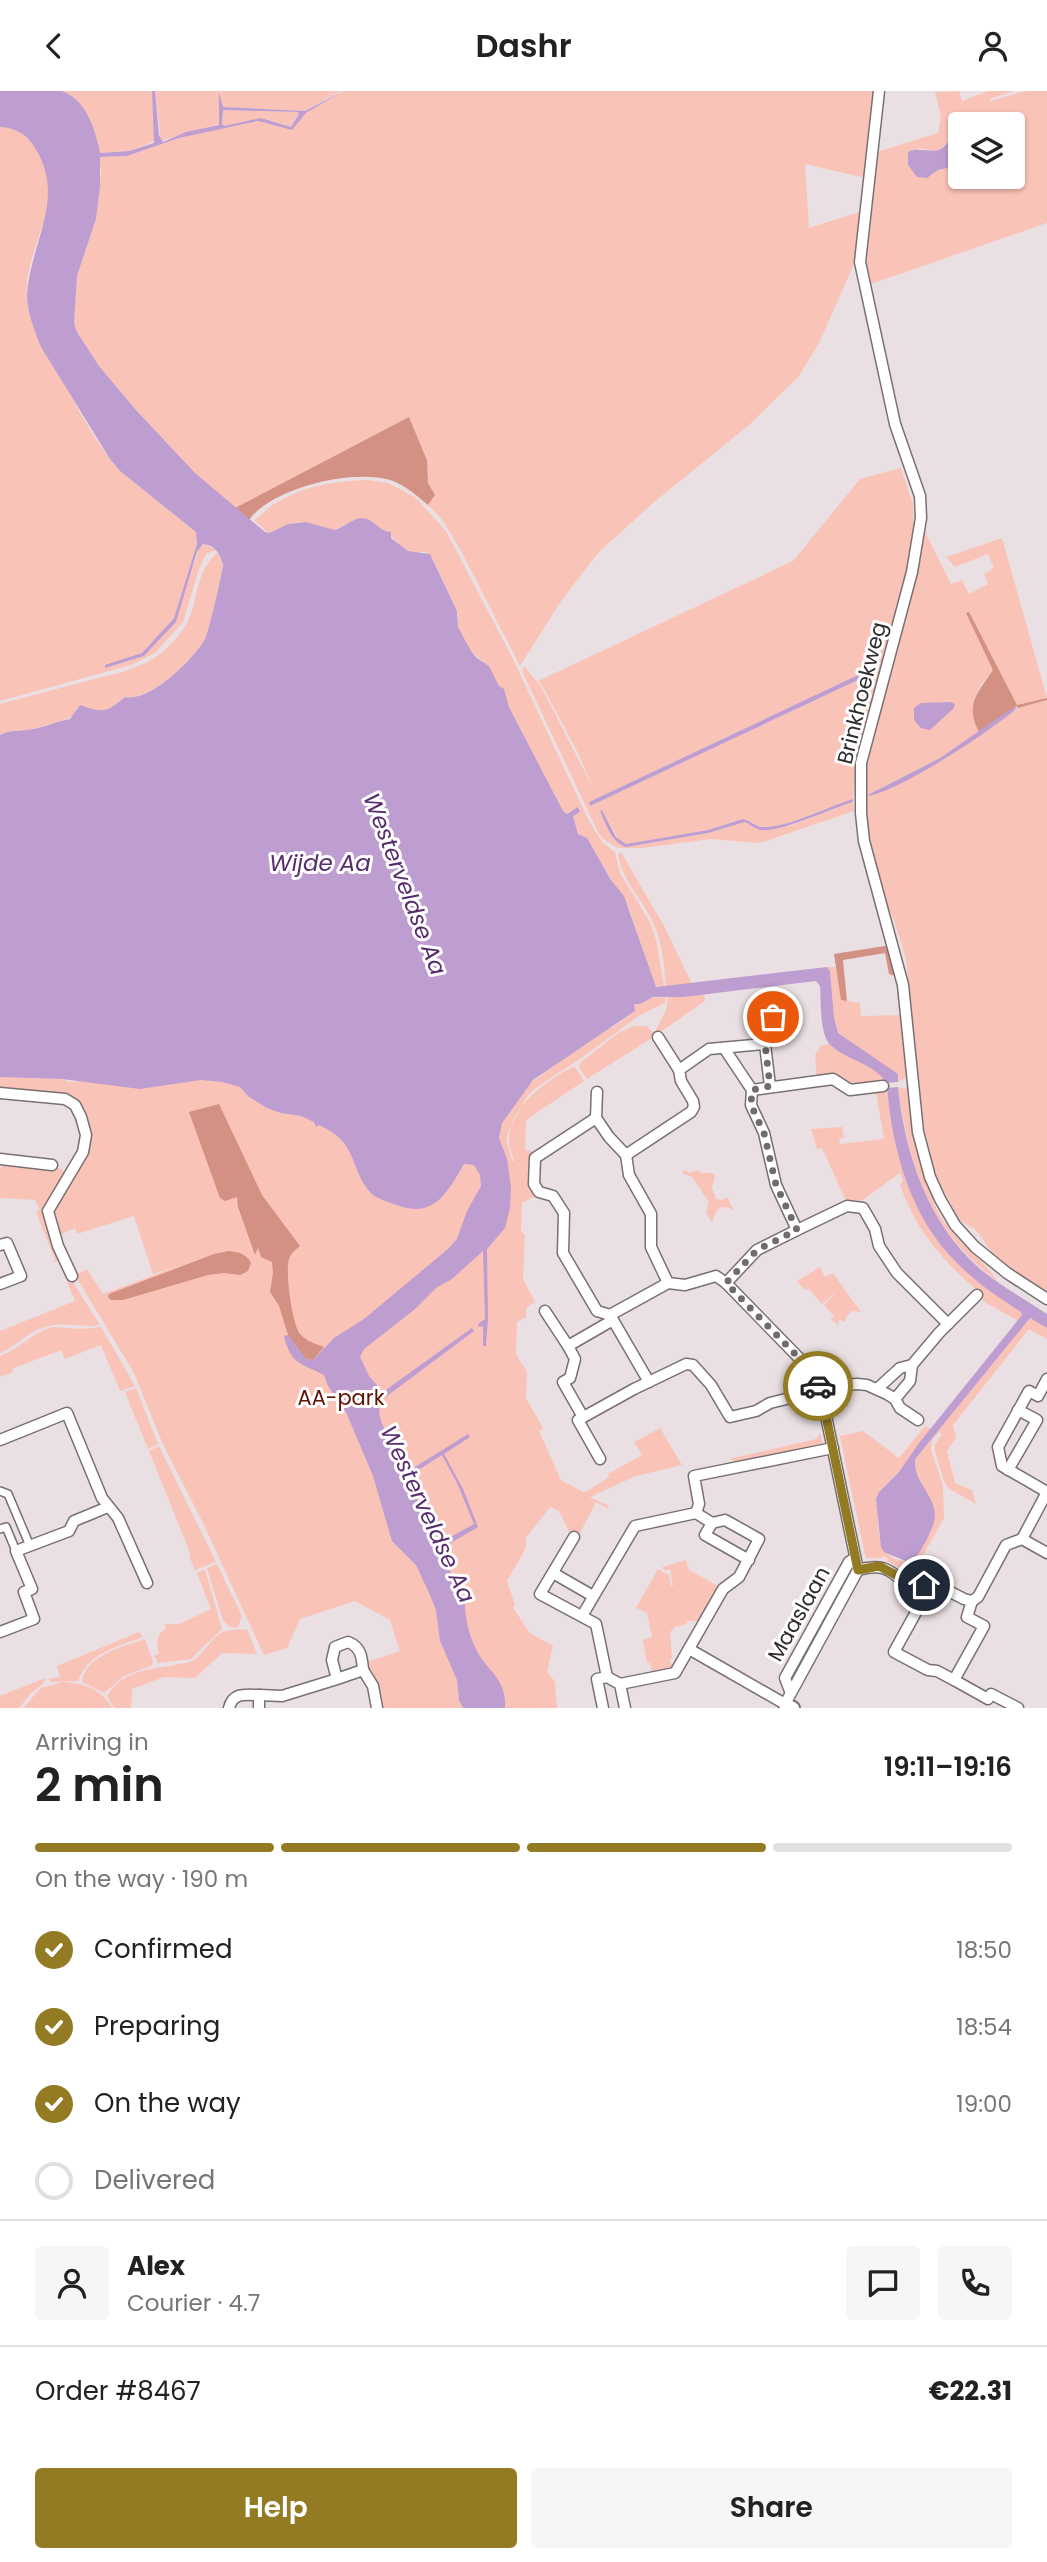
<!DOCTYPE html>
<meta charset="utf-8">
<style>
body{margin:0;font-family:Poppins,sans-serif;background:#f6f6f6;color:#222;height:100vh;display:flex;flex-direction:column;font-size:26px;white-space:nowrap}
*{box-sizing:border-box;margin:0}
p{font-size:23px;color:#767676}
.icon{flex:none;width:38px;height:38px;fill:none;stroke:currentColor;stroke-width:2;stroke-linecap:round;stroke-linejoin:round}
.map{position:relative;height:1617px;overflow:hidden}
.drawer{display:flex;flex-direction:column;background:#fff;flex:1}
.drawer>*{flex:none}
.tools{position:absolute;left:948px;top:21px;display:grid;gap:14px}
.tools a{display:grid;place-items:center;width:77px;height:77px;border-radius:7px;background:#fff;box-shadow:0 2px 5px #0004;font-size:35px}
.pin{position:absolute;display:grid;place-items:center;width:60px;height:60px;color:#fff;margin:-30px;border:4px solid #fff;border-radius:50%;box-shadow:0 2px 7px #0007}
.courier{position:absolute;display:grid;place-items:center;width:70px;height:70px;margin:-35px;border:5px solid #927b22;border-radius:50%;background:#fff;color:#222;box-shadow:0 2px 9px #0007}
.headline em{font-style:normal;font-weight:600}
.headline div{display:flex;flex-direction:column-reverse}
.headline{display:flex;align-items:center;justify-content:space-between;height:119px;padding:0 35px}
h1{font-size:46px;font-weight:600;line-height:52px}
.bar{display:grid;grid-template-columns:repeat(4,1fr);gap:10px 7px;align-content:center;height:84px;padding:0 35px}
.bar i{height:9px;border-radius:5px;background:#e0e0e0}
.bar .selected{background:#927b22}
.bar p{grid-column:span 4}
.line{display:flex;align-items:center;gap:18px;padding:0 35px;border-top:2px solid #e0e0e0}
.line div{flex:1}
.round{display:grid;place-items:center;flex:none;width:74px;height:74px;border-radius:7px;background:#f6f6f6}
ol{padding:0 35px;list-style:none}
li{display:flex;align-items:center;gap:21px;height:77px}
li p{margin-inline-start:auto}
li .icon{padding:7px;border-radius:50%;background:#927b22;color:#fff;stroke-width:4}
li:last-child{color:#767676}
li i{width:38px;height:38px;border:4px solid #e0e0e0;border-radius:50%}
.primary-button{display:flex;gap:14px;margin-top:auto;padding:14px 35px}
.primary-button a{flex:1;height:80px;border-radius:7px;background:#927b22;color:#fff;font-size:28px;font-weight:600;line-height:80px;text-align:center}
.primary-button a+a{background:#f6f6f6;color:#222}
header{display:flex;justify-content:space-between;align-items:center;height:91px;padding:0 35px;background:#fff;font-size:32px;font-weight:600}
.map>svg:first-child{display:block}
</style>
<header><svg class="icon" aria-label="back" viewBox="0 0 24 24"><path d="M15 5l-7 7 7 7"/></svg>Dashr<svg class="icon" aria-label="person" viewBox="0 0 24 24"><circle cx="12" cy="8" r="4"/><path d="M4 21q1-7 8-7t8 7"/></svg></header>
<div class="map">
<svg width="1047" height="1617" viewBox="0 0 1047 1617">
<rect width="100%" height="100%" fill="#eae0e3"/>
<!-- green -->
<g fill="#fac3b7" fill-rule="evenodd">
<path d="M61,0H152L155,50L129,60L99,62C97,34 84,16 61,0Z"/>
<polygon points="155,0 219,0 219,33 161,50"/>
<polygon points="220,0 340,0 305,20 223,16"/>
<polygon points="343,0 874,0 866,87 805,73 809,137 862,120 855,171 819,252 799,285 749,334 653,412 598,462 561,510 520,575 460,458 441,427 428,414 435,404 428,392 427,368 409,326 235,417 195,382 136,319 99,275 77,241 74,232 77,185 96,128 101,81 99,66 127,65 179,47 258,30 292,39 306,22"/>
<path d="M959,0L962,10L988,0H1014L989,8L991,10L1025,0H1047V132L868,194L865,161L877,61L938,42L941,25L935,1ZM953,23H965L973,27L974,33H1013V86H961V74L937,79L932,85L917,57L935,60C955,53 947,38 953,23Z"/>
<polygon points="223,19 298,21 299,23 291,36 265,28 224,35 222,33"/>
<path d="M0,36C16,37 26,43 35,56C74,116 18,157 28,211C31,227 40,241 47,255C67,298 89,344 120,380L196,441L197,453L174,527L142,562L105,577L144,565L175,532L199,458L205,453L216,459L206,463L199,478L183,531L155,562L131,574L0,610Z"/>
<path d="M901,377L913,413L914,449L856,672L853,708C830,715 787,737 764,736C756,736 751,729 743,728L708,739L626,753L619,749L602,719L600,720L614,748L626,756L708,742L745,731C752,735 758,739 766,739C797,737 825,719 853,711L854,720L760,752L711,748L642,757H618L603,748L598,741L522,580L524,575L542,597L594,699L579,664L543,596L538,590L793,470L860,388ZM875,576H878L877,580L590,715L589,711Z"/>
<path d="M368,389L388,392L415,406L446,440L512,566L590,732L603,752L615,761L620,782L651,833L657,853L664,896L655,895L629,817L586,747L578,743L573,725L577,717L566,723L563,720L509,616L505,601L500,596L486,573L471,560L458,536V522L432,466L426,461H412L404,458L387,441L351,431L335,439C327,439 320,435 313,433C296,428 283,435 268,442L254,429C262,424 267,417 276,412C302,395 337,390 368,389Z"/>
<path d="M925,441L951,493L962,489L969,503L988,493L984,483L994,477L988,463L955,476L946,466L1002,447L1047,607L1017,614L969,522H966L993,576V582C987,586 980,593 978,600C974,610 974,632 979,641L940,667L866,705L950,664L1018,617L1047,609V1201L1010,1177L993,1163L976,1139L959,1129L936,1084L925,1040L918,992L906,868L894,830L878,790L865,730V671ZM951,611L955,613C952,619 938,631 932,637L914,629V617L921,613Z"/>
<path d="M218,461C221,467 223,471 222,477C222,485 209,539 206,546C196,567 149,611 125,606C111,618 100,625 83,615L76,617L75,624C70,628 36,638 27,639C17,641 9,638 0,644V613C28,606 55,598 83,591C105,585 129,581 149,570C162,563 176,550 184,537C201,510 191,487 218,461Z"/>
<path d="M621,761L664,835L692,893L666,896C664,874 662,851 653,831C642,808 622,789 618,763Z"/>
<polygon points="827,876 836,876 841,909 860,912 861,925 903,924 908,986 898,991 899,987 838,942 834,927 830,880"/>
<polygon points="704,903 705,910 659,942 656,939 666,919 668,906"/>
<path d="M665,906V912L640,924L580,968L537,996L528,1004L508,1040L507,1050L512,1070H514C512,1063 509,1056 509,1048C508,1017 548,988 573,976L576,977L584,990L526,1029L525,1059L532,1060L530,1095L537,1104L522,1112L521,1140L525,1144L523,1188L535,1211L526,1217V1226L517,1231L516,1263L527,1281L526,1307L543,1337L539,1340L561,1389L583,1401L589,1399L609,1386L608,1383L642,1364L634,1351L660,1337L682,1374L636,1385L590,1406L609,1415L608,1418L596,1411L579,1444L572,1440L570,1443L559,1420L550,1416L526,1447V1457L507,1490L515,1513L513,1517L530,1542L553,1555L547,1580L555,1591L557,1617H380L375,1591L367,1571L400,1560L390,1529L355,1510L300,1528L287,1557L264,1564L203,1432L162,1351L134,1282L75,1184L87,1178L103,1203L181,1174L153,1183L134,1125L77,1143L75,1137L57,1145L51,1119L88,1055L78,1014L0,999V986L62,988L69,991L217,979L462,1073L506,1067L500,1051L499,1041L502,1032L529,993L608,936L612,937L635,920L634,913L647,907Z"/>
<polygon points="633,935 646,935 657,944 587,988 579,977 580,972 618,942"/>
<polygon points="830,953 880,983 886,992 851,997 817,986 815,964 821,955"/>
<path d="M909,995C916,1033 922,1093 941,1126C956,1151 983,1167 998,1191C929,1139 910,1079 898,996L904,998Z"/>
<path d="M887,997C894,1062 910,1125 957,1172C976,1191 999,1206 1021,1221L1022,1224L1019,1230L986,1212L977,1202L978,1200C943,1170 914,1137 900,1093L903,1090L900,1082L861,1110L857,1109L856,1112L846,1110L822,1057L817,1058L811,1038L842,1036L844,1047L839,1048L840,1053L884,1048L876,1001Z"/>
<polygon points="7,1072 59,1077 67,1082 47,1113 60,1169 52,1171 55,1169 36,1121 40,1119 35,1109 0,1107 0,1079 4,1073"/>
<path d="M685,1079L690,1082L697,1079L702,1082H713L715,1085L712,1096L716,1108L722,1109L727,1106L734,1120C720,1111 716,1118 712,1132L706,1121L709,1111L692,1086L684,1083L682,1081Z"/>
<polygon points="820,1176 825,1186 833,1182 861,1221 852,1220 846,1226 845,1231 839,1229 838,1234 831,1228 834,1225 824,1214 837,1200 822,1213 809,1198 805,1199 797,1190"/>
<path d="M71,1188L100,1234C83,1237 66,1231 49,1235C31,1238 17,1255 0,1262V1240L75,1210L67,1191Z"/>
<path d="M1030,1227L1047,1237V1248L1029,1238L953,1334L956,1347L947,1360L955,1392L972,1399L976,1413L948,1397L944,1390L935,1361V1353L942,1343L939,1341L932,1350L931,1358L943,1395L944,1427L912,1484L887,1470L888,1468L884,1465L882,1467H867L865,1464L840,1345L863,1340L899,1367L925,1335L931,1338L899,1381L879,1401C878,1430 871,1473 913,1470L926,1449L935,1426L934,1417L915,1378L916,1367Z"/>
<path d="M54,1236L80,1238L101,1236L135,1295L120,1300L101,1254L65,1268L61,1259L12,1278L13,1281L0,1286V1265C20,1258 34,1240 54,1236Z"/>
<polygon points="136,1297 158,1353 148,1358 125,1301"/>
<polygon points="820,1342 823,1353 820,1354 820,1357 737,1371 729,1368 816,1348"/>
<polygon points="159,1355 216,1471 195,1479 189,1465 191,1464 149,1360"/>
<polygon points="686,1469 689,1479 720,1496 701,1530 686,1530 687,1533 675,1536 670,1541 672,1567 669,1570 674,1577 652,1583 650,1572 647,1572 643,1549 652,1546 647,1522 636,1517 658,1478 669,1484 671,1495 673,1495 670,1479 665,1479 662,1476"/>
<polygon points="217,1473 242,1525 238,1536 232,1537 223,1530 207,1477"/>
<path d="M205,1478L222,1538L191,1568L158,1572L154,1565L159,1563C156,1552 156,1544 166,1537L164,1533H179L211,1518L197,1482Z"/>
<path d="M247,1538L257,1563L222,1562L195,1587L164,1586L132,1598L131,1617H114L107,1605C124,1575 160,1579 189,1571C202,1567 209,1549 221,1542C228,1538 239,1539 247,1538Z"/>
<path d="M139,1541L143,1546C118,1556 87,1562 78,1590L51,1591L48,1588L60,1586L57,1575Z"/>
<path d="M145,1548L153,1571L151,1575L124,1585L104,1602L82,1591C85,1564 123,1556 145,1548Z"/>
<polygon points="45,1587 43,1593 31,1602 19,1617 0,1617 0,1605"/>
<path d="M63,1591C84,1592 101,1598 112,1617H23L41,1597Z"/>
</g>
<!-- forest -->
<g fill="#d29182">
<path d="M409,326L427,369L428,392L435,404L428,414C416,404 402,391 386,388C348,379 272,397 249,429L235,417Z"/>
<path d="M969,521L1017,614L1047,607V609L1018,617L1017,615L979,641C964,613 979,600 993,579L966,522Z"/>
<polygon points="891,854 898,886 889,883 885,862 843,869 847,910 841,909 834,863"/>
<path d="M219,1013L262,1104L300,1155C295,1159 291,1162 289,1168C285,1180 292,1233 300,1243C306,1250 316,1253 324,1256L313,1269L306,1268L288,1244L279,1215L270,1201L273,1182L272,1171L261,1166L258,1157L255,1164L238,1116L237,1106L225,1110L220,1107L189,1021Z"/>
<path d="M229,1160C238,1161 247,1163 251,1172L248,1180L240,1184L224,1182L208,1184L123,1209H111L108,1206L109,1203L214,1163Z"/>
</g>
<!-- water -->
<g fill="#be9dd1" fill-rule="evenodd">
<path d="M0,0C14,0 48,0 61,0C86,7 96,40 100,62L129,60L154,52L152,0H155L159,44L163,51L186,41L219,34V0L223,16L305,20L343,0L306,22L292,39L258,30L179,47L127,65L100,66V95L96,128L77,185L74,232L77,241L99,275L136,319L195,382L265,441L269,442L288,433L306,431L335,439C344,436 352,428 361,427C374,427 379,441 391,441V447L408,460L430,463L457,520L458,536L471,560L477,567L489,575L499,595L504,598L509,616L563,720L567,723L578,716L580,721L573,725L578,743L587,747L611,789L624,805L656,896L827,876L830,880L834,927L838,942L898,983V991L886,992C875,970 832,967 825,945C820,930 821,910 820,895L816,890L683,906H653L640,913H634L635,920L533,989L502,1032L499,1047L507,1068L511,1097L510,1117L505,1137L487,1158L488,1228L486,1255H483V1235L479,1236L478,1233L485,1228L483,1160L452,1188L436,1197L414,1219L364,1258L360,1266L369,1285L383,1301L472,1237L474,1240L383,1308C371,1326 391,1344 396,1361C399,1369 400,1377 402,1384L468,1343L470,1346L444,1363L463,1398L478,1436L439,1459L465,1509C464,1523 469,1545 476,1558C487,1581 507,1587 505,1617H463L459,1609L457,1589L440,1550L436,1519L430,1504L416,1474L392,1450L373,1385L346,1321L328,1295L324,1284C301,1272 291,1274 284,1245L288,1244L306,1268L313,1269L334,1247L364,1228L448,1158L457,1148L467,1120L481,1095L480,1084L474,1074L464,1073C446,1103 434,1129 394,1113C386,1110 376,1108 370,1101C348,1075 359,1052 319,1034L316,1036L314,1031L301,1025L281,1022L267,1017L249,1006L240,996L222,991L201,989L140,998L62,988L0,986V644C10,638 21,641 33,638C46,636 57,630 70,628L80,614C103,622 106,622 125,606C149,612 194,568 205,548C209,540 222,483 223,474C220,462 215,454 203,453L197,461L176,531L144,565L105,577V574L142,562L174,527L197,453L196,441L120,380L110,368L41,256C35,241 27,221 27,204C30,152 67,107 35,57C27,43 16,37 0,36ZM223,19L298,21L299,23L291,36L261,27L224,35L222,33ZM442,1364L458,1394L474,1433L436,1454L422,1413L408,1398L404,1388Z"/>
<path d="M953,23L970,24L974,33H961V74L938,79L927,87L917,86L908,74V61C922,54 939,68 948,50C953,42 949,32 953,23Z"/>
<polygon points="875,576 878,576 877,580 590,715 589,711"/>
<polygon points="951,611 955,613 954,617 930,639 921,637 914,629 914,617 921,612"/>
<path d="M1018,616C996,637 894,704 866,705L940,667L1011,618Z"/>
<path d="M853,708V711C832,717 780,742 761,739C755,738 750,733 745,731L708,742L626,756C611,751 606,733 600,720L602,719L616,746L626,753L708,739L743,728C750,729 756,736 763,736C788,737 829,715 853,708Z"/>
<path d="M898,996C905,1064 928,1132 980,1178C1001,1195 1024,1208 1047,1223V1237L1030,1227L916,1367C910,1386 935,1404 935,1424C935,1433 929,1443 926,1450C921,1459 917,1468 908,1471L884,1461L881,1456L876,1408L879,1401L899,1381L919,1352L1022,1224L1021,1221C998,1206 975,1191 956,1171C910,1125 893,1061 887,997Z"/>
</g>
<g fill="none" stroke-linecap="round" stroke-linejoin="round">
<defs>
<g id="pedestrian">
<polyline points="0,1400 8,1403 30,1455"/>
<polyline points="0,1438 6,1436 16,1460"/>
</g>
<g id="minor">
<polyline points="879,0 860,171 895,333 920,405 921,427 912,481 861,672 861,722 864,750 903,894 918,1041 930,1086 940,1108 955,1134 975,1156 1007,1182 1047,1208"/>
<polyline points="765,953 770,995"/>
<polyline points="724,957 752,999 833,988 850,999 883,995"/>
<polyline points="679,979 709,958 765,953 775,942 771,910"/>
<polyline points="597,1001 596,1027 609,1046 626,1064 629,1084 651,1123 651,1156 668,1192"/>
<polyline points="0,1002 65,1008 75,1014 81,1026 86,1044 83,1061 48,1120 58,1155 72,1185"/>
<polyline points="596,1027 535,1067 534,1093 539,1101 553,1105 564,1122 563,1162 597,1220 610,1224 649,1291"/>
<polyline points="626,1064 691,1021 694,1016 693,1010 681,990 679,979 658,946"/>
<polyline points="0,1068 52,1074"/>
<polyline points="797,1139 847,1115 863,1117 875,1138 879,1155 897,1182 948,1233"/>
<polyline points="0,1154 7,1152 21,1185 0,1193"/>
<polyline points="726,1192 757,1159 797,1139 776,1094 764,1042 751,1014 752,999"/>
<polyline points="545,1220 568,1255 613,1229"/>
<polyline points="610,1224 668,1192 685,1194 716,1185 726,1192 801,1269 821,1301 858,1479 785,1613 689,1558"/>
<polyline points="568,1255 575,1268 570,1287 563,1291 583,1326"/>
<polyline points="877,1298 900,1277 912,1274 939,1242 977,1204"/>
<polyline points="895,1308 910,1290 912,1274"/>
<polyline points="0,1349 67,1322 102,1407 118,1427 147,1492"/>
<polyline points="600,1368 578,1329 634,1298 686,1273 693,1274 711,1294 730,1326 756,1320 770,1312 842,1294 857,1293 867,1294 887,1303 895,1308 900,1317 918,1329"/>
<polyline points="1008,1379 1037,1329 1018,1319"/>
<polyline points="696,1422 699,1413 694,1385 833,1357"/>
<polyline points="574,1446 540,1503 596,1533 607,1586"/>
<polyline points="1022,1448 1047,1401 1002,1375 998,1356 1029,1300 1038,1305 1047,1288"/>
<path d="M858,1479C896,1469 890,1490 917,1494C922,1495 928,1493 933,1492L964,1508L972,1510L978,1506L1006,1454L1022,1448L1047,1462"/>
<polyline points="553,1482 593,1505"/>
<polyline points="924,1494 925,1505 894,1561 928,1579 937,1580 954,1589"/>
<polyline points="972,1510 967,1526 984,1535 954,1589 988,1608 991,1603 1018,1617"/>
<polyline points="582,1525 635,1435 696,1422 712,1432"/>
<polyline points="0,1541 34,1528 24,1501 32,1498 16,1460 69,1440 74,1430 108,1416"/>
<polyline points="363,1579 373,1595 377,1617"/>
<polyline points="620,1593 675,1582 723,1498 739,1486 759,1448 725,1429 712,1432 705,1444 749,1469"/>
<polyline points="790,1600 785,1587 849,1471 855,1467"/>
<path d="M259,1604L282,1605L337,1588L332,1569L335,1556L348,1551C361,1556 362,1566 363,1579L337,1588"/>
<path d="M229,1617C233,1601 245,1604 259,1604V1617"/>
<polyline points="603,1617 597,1588 607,1586 620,1593 625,1617"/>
</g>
<polyline id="tertiary" points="785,1613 793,1617"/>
</defs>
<!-- pedestrian casing -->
<use href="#pedestrian" stroke="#797073" stroke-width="10"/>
<!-- minor casing -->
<use href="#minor" stroke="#797073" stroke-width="13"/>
<!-- tertiary casing -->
<use href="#tertiary" stroke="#797073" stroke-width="16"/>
<!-- pedestrian -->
<use href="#pedestrian" stroke="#fff" stroke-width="7"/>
<!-- minor -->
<use href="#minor" stroke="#fff" stroke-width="10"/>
<!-- tertiary -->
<use href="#tertiary" stroke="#fff" stroke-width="12"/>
</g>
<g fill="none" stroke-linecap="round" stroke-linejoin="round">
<!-- done -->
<polyline stroke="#716b6d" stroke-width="7" stroke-dasharray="0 12.6" points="773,926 775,942 765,953 770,995 752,999 751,1014 764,1042 776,1094 797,1139 757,1159 726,1192 801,1269 818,1295"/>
<!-- route -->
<polyline stroke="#927b22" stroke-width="9" points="818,1295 821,1301 858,1479 879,1475 913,1493 924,1494"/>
</g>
<g text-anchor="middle" stroke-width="6" stroke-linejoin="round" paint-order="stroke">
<!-- street labels -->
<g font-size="21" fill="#302c2e" stroke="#fff">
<text transform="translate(862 602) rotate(-76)" y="7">Brinkhoekweg</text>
<text transform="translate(799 1523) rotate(-61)" y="7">Maaslaan</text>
</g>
<!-- park labels -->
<g font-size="21" fill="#601203" stroke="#fff">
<text x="341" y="1314">AA-park</text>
</g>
<!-- water labels -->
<g font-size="23" font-style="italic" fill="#572d6d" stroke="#fff">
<text x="320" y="780">Wijde Aa</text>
<text transform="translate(405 793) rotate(69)" y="8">Westerveldse Aa</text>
<text transform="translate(428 1423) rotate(65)" y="8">Westerveldse Aa</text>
</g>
</g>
</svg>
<div class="tools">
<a><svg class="icon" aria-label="layers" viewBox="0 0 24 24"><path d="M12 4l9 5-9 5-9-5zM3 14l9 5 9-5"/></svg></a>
</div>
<div class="pin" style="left:773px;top:926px;background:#ea580c"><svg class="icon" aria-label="bag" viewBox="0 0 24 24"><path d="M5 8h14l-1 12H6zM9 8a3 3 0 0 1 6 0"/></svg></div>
<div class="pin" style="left:924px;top:1494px;background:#1f2937"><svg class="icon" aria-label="home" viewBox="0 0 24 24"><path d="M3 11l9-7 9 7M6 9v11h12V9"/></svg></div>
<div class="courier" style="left:818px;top:1295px"><svg class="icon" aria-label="car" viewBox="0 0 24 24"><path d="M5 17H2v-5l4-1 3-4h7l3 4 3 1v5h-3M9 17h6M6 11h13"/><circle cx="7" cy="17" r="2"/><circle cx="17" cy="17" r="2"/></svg></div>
</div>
<section class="drawer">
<div class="headline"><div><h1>2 min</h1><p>Arriving in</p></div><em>19:11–19:16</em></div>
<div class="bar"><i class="selected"></i><i class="selected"></i><i class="selected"></i><i></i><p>On the way · 190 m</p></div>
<ol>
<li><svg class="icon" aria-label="check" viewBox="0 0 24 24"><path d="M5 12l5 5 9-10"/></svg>Confirmed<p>18:50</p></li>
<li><svg class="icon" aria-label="check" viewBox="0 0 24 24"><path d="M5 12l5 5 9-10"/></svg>Preparing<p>18:54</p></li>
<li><svg class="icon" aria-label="check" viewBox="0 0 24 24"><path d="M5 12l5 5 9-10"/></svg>On the way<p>19:00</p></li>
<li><i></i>Delivered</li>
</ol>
<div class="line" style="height:126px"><a class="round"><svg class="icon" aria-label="person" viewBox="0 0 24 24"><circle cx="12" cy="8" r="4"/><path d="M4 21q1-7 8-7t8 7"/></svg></a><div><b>Alex</b><p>Courier · 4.7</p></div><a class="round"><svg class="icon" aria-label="chat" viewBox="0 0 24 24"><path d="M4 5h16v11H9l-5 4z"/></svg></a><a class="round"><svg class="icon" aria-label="phone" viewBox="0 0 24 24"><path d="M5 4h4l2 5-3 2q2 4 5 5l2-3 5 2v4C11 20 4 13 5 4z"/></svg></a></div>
<div class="line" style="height:91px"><div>Order #8467</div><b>€22.31</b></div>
<div class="primary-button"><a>Help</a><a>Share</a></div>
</section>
